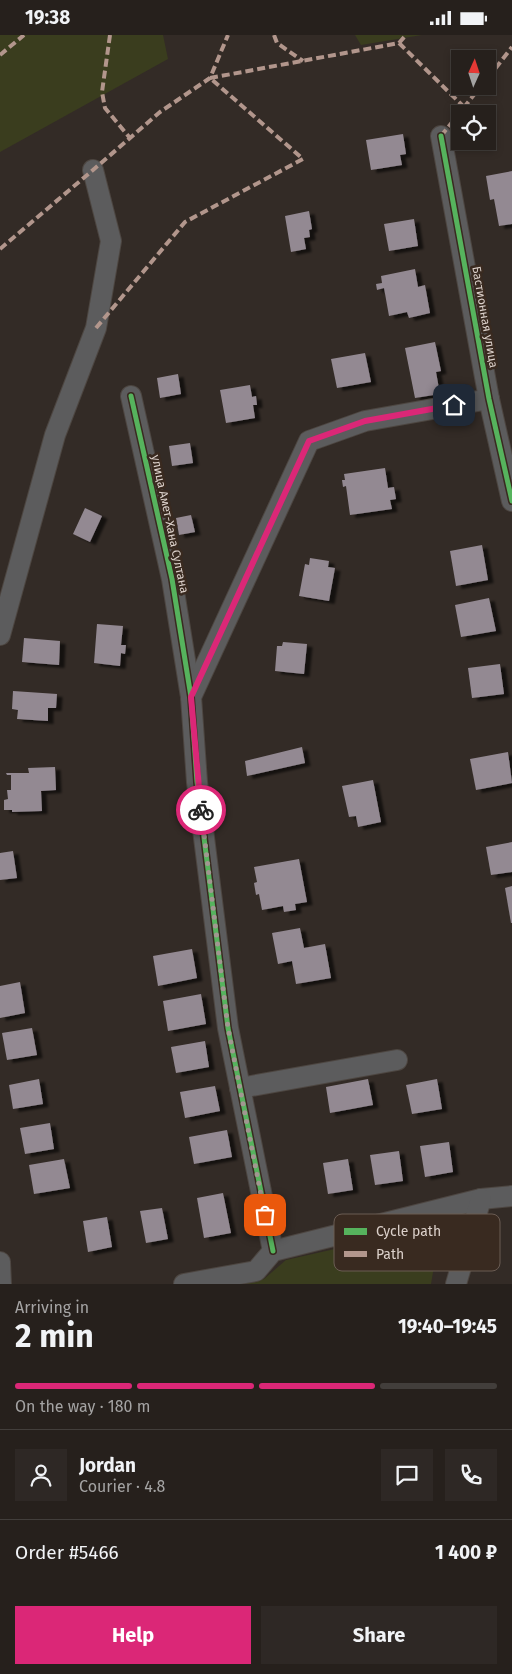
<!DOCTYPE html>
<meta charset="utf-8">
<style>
body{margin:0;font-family:"Fira Sans",sans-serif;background:#2e2825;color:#f1f3f6;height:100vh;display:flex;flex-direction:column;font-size:19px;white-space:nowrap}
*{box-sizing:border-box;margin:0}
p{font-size:16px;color:#a4a3a3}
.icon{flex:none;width:28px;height:28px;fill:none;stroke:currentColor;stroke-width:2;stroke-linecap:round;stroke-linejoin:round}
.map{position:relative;height:1249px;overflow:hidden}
.panel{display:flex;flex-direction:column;background:#26201c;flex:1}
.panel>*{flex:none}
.needle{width:32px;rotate:3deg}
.tools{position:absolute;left:451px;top:15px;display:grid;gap:10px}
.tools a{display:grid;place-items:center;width:45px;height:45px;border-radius:0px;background:#26201c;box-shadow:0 2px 8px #0003,0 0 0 1px #423e3b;font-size:25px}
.pin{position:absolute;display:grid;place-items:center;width:42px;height:42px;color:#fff;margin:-21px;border-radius:10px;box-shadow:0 2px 8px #0006}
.courier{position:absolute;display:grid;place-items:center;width:50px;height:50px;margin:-25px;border:4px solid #db2777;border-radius:50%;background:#fff;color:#222;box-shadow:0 1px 6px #0007}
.overview em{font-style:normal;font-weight:700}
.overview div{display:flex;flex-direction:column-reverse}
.overview{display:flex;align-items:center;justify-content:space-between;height:85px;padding:0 15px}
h1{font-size:32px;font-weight:700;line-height:38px}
.bar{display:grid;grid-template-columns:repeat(4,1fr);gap:8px 5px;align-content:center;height:60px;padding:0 15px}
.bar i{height:6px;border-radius:4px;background:#423e3b}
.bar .active{background:#db2777}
.bar p{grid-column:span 4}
.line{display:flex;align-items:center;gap:12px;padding:0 15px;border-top:1px solid #423e3b}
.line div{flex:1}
.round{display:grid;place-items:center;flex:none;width:52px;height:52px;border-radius:0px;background:#2e2825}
.cta{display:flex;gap:10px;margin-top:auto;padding:10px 15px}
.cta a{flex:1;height:58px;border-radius:0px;background:#db2777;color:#fff;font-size:20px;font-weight:700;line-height:58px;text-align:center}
.cta a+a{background:#2e2825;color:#f1f3f6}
.status{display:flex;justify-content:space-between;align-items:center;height:35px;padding:0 25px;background:#26201c;direction:ltr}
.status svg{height:14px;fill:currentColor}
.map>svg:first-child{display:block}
</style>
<div class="status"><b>19:38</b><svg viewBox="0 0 49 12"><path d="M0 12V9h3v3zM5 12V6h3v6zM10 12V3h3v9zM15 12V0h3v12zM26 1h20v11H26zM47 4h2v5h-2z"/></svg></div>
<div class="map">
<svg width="512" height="1249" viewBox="0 0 512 1249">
<defs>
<filter id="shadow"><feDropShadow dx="5.5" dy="3" stdDeviation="1" flood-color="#0009"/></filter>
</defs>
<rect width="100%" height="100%" fill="#332b26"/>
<!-- green -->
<g fill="#3a3d1e">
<polygon points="0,0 163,0 168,24 0,117"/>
<polygon points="355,0 422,0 361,10"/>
<polygon points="441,1190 431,1249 243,1249 264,1244 286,1225"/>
</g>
<!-- building -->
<g fill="#938992" filter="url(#shadow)">
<polygon points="403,99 406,119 400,120 402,130 371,135 366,105"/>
<polygon points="512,136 512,189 499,191 494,164 490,165 486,141"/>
<polygon points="309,176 312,194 309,195 310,202 304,203 306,214 291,217 285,181"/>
<polygon points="414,184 418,211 389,216 384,189"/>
<polygon points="415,234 418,252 425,250 430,278 409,283 407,277 389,281 384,253 377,255 376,249 382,248 381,241"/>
<polygon points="435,307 441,336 436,337 440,359 415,363 405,313"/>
<polygon points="365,318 371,347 337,353 331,324"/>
<polygon points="178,339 181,359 160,363 157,343"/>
<polygon points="250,350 252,362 256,361 257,370 253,370 255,383 226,388 220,355"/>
<polygon points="190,408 193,428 172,431 169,411"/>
<polygon points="385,433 388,453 394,452 396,464 390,465 392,474 350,480 346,451 343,452 342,445 345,445 344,439"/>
<polygon points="85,473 102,481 90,507 73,499"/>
<polygon points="191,480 195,497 179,500 176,483"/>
<polygon points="482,510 488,545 456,551 450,516"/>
<polygon points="310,523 329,526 328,532 335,533 329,566 299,561 305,529 309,530"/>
<polygon points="489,563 496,596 461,602 455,570"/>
<polygon points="97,589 123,591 121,610 126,610 125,619 121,618 120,631 94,628"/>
<polygon points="24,603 60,606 59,630 22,627"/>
<polygon points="283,607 307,609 304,639 275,636 277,611 282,611"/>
<polygon points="500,629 504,659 472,663 468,633"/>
<polygon points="13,656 57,659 56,673 48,673 48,686 17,684 18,675 12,674"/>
<polygon points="302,712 305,728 247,741 245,726"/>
<polygon points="508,717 512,748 476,755 470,724"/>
<polygon points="55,732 56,755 41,756 42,776 12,777 12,775 4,775 4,765 8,764 7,755 11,755 11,740 7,740 6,738 29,738 28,733"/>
<polygon points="373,745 381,787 358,792 356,781 349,782 342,751"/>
<polygon points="512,807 512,837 491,840 486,812"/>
<polygon points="13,816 17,843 0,845 0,818"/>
<polygon points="299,824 307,867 295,869 296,875 284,877 283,871 262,875 259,859 256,860 254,848 257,847 254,832"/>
<polygon points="512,851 512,888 511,888 505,853"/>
<polygon points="300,893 304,913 325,909 331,943 296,949 292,926 278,929 272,898"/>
<polygon points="192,914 197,943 158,951 153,921"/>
<polygon points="20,947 25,978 0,983 0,951"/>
<polygon points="201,959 206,989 168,996 163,966"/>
<polygon points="32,993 37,1020 7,1025 2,998"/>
<polygon points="205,1006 209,1032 176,1038 171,1012"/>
<polygon points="39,1044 43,1069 13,1074 9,1050"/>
<polygon points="368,1044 373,1070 330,1078 326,1052"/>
<polygon points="437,1044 442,1074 412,1079 406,1050"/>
<polygon points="215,1051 220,1076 185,1083 180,1057"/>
<polygon points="50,1088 54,1114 25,1119 20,1093"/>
<polygon points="227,1095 232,1122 194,1129 189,1102"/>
<polygon points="449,1107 453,1137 425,1142 420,1111"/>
<polygon points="399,1116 403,1146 375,1150 370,1120"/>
<polygon points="64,1124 70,1153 34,1159 29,1130"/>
<polygon points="348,1124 353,1155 328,1159 323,1128"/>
<polygon points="223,1158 231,1198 204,1203 197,1163"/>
<polygon points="162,1173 168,1204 146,1208 140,1176"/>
<polygon points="107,1182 112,1212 88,1217 83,1186"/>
</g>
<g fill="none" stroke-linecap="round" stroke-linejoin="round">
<defs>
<g id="minor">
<polyline points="441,101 489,364 512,466"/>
<polyline points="131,361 172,544 191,662 197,747 228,993 273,1216"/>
<polyline points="0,600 55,400 96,293 111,206 93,135"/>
<polyline points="191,662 309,406 365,386 489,364"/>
<polyline points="240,1053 397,1025"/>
<polyline points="0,1227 1,1249"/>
<polyline points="184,1249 256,1236 273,1216 481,1164 512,1161"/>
<polyline points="456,1249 481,1164"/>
</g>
</defs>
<!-- minor casing -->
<use href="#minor" stroke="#4d4641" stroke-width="22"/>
<!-- minor -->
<use href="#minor" stroke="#5c5c5d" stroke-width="20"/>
<!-- quiet -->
<g stroke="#b2968c" stroke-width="4" stroke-dasharray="8 4" stroke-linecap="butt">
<polyline points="110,0 102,57 105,73 130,103"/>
<polyline points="274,0 277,8 303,26"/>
<polyline points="399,8 464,72"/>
<polyline points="0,20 24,0"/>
<polyline points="210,43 399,8 406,0"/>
<polyline points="488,43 512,12"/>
<polyline points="441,101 481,51"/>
<polyline points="0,214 93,135 160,77 210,43 228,0"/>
<polyline points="96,293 185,187 303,124 210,43"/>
</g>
<defs>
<g id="cycleway">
<polyline points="441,101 489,364 512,466"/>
<polyline points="131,361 172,544 191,662 197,747 228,993 273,1216"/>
</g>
</defs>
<!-- cycleway casing -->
<use href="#cycleway" stroke="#392a20" stroke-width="8"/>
<!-- cycleway -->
<use href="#cycleway" stroke="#56b35d" stroke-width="5"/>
</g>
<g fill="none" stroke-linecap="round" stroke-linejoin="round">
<!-- done -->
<polyline stroke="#a19791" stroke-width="5" stroke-dasharray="0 9" points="201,775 228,993 265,1180"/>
<!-- route -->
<polyline stroke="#db2777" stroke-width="6" points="201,775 191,662 309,406 365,386 454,370"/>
</g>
<g text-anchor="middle" stroke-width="5" stroke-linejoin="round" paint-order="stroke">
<!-- street labels -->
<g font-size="12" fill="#dcd1cb" stroke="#392a20">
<text transform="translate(485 282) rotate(80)" y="4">Бастионная улица</text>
<text transform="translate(170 489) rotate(78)" y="4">улица Амет-Хана Султана</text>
</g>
</g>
<!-- legend -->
<rect x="334" y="1179" width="166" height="57" rx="8" fill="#392a20" stroke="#6a5c53" stroke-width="1"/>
<rect x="344" y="1193" width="23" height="7" fill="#56b35d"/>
<rect x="344" y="1216" width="23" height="6" fill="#b2968c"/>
<g font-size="14" fill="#dcd1cb">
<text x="376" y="1201">Cycle path</text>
<text x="376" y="1224">Path</text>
</g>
</svg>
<div class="tools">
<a><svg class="needle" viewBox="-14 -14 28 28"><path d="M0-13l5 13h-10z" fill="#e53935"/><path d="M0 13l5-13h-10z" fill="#a4a3a3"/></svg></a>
<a><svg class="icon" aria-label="locate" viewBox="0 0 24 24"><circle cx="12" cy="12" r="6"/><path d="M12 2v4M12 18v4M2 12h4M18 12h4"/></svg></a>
</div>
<div class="pin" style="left:265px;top:1180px;background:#ea580c"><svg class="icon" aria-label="bag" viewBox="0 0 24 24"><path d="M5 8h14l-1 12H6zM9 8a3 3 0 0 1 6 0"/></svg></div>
<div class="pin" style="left:454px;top:370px;background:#1f2937"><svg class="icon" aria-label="home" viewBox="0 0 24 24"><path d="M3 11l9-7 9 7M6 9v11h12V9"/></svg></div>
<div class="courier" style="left:201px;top:775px"><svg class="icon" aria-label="bike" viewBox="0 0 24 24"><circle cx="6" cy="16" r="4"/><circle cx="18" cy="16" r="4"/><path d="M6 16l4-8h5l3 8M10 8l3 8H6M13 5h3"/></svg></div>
</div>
<section class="panel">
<div class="overview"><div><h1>2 min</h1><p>Arriving in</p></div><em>19:40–19:45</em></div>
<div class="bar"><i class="active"></i><i class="active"></i><i class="active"></i><i></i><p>On the way · 180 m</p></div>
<div class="line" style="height:90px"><a class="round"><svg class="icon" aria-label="person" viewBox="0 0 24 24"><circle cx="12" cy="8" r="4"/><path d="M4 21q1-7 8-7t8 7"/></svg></a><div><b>Jordan</b><p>Courier · 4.8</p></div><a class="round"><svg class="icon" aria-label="chat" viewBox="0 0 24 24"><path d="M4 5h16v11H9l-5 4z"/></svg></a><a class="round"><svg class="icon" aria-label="phone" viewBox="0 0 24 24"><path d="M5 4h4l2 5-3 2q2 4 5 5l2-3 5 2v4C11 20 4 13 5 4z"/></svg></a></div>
<div class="line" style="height:65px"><div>Order #5466</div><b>1 400 ₽</b></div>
<div class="cta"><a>Help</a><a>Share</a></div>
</section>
